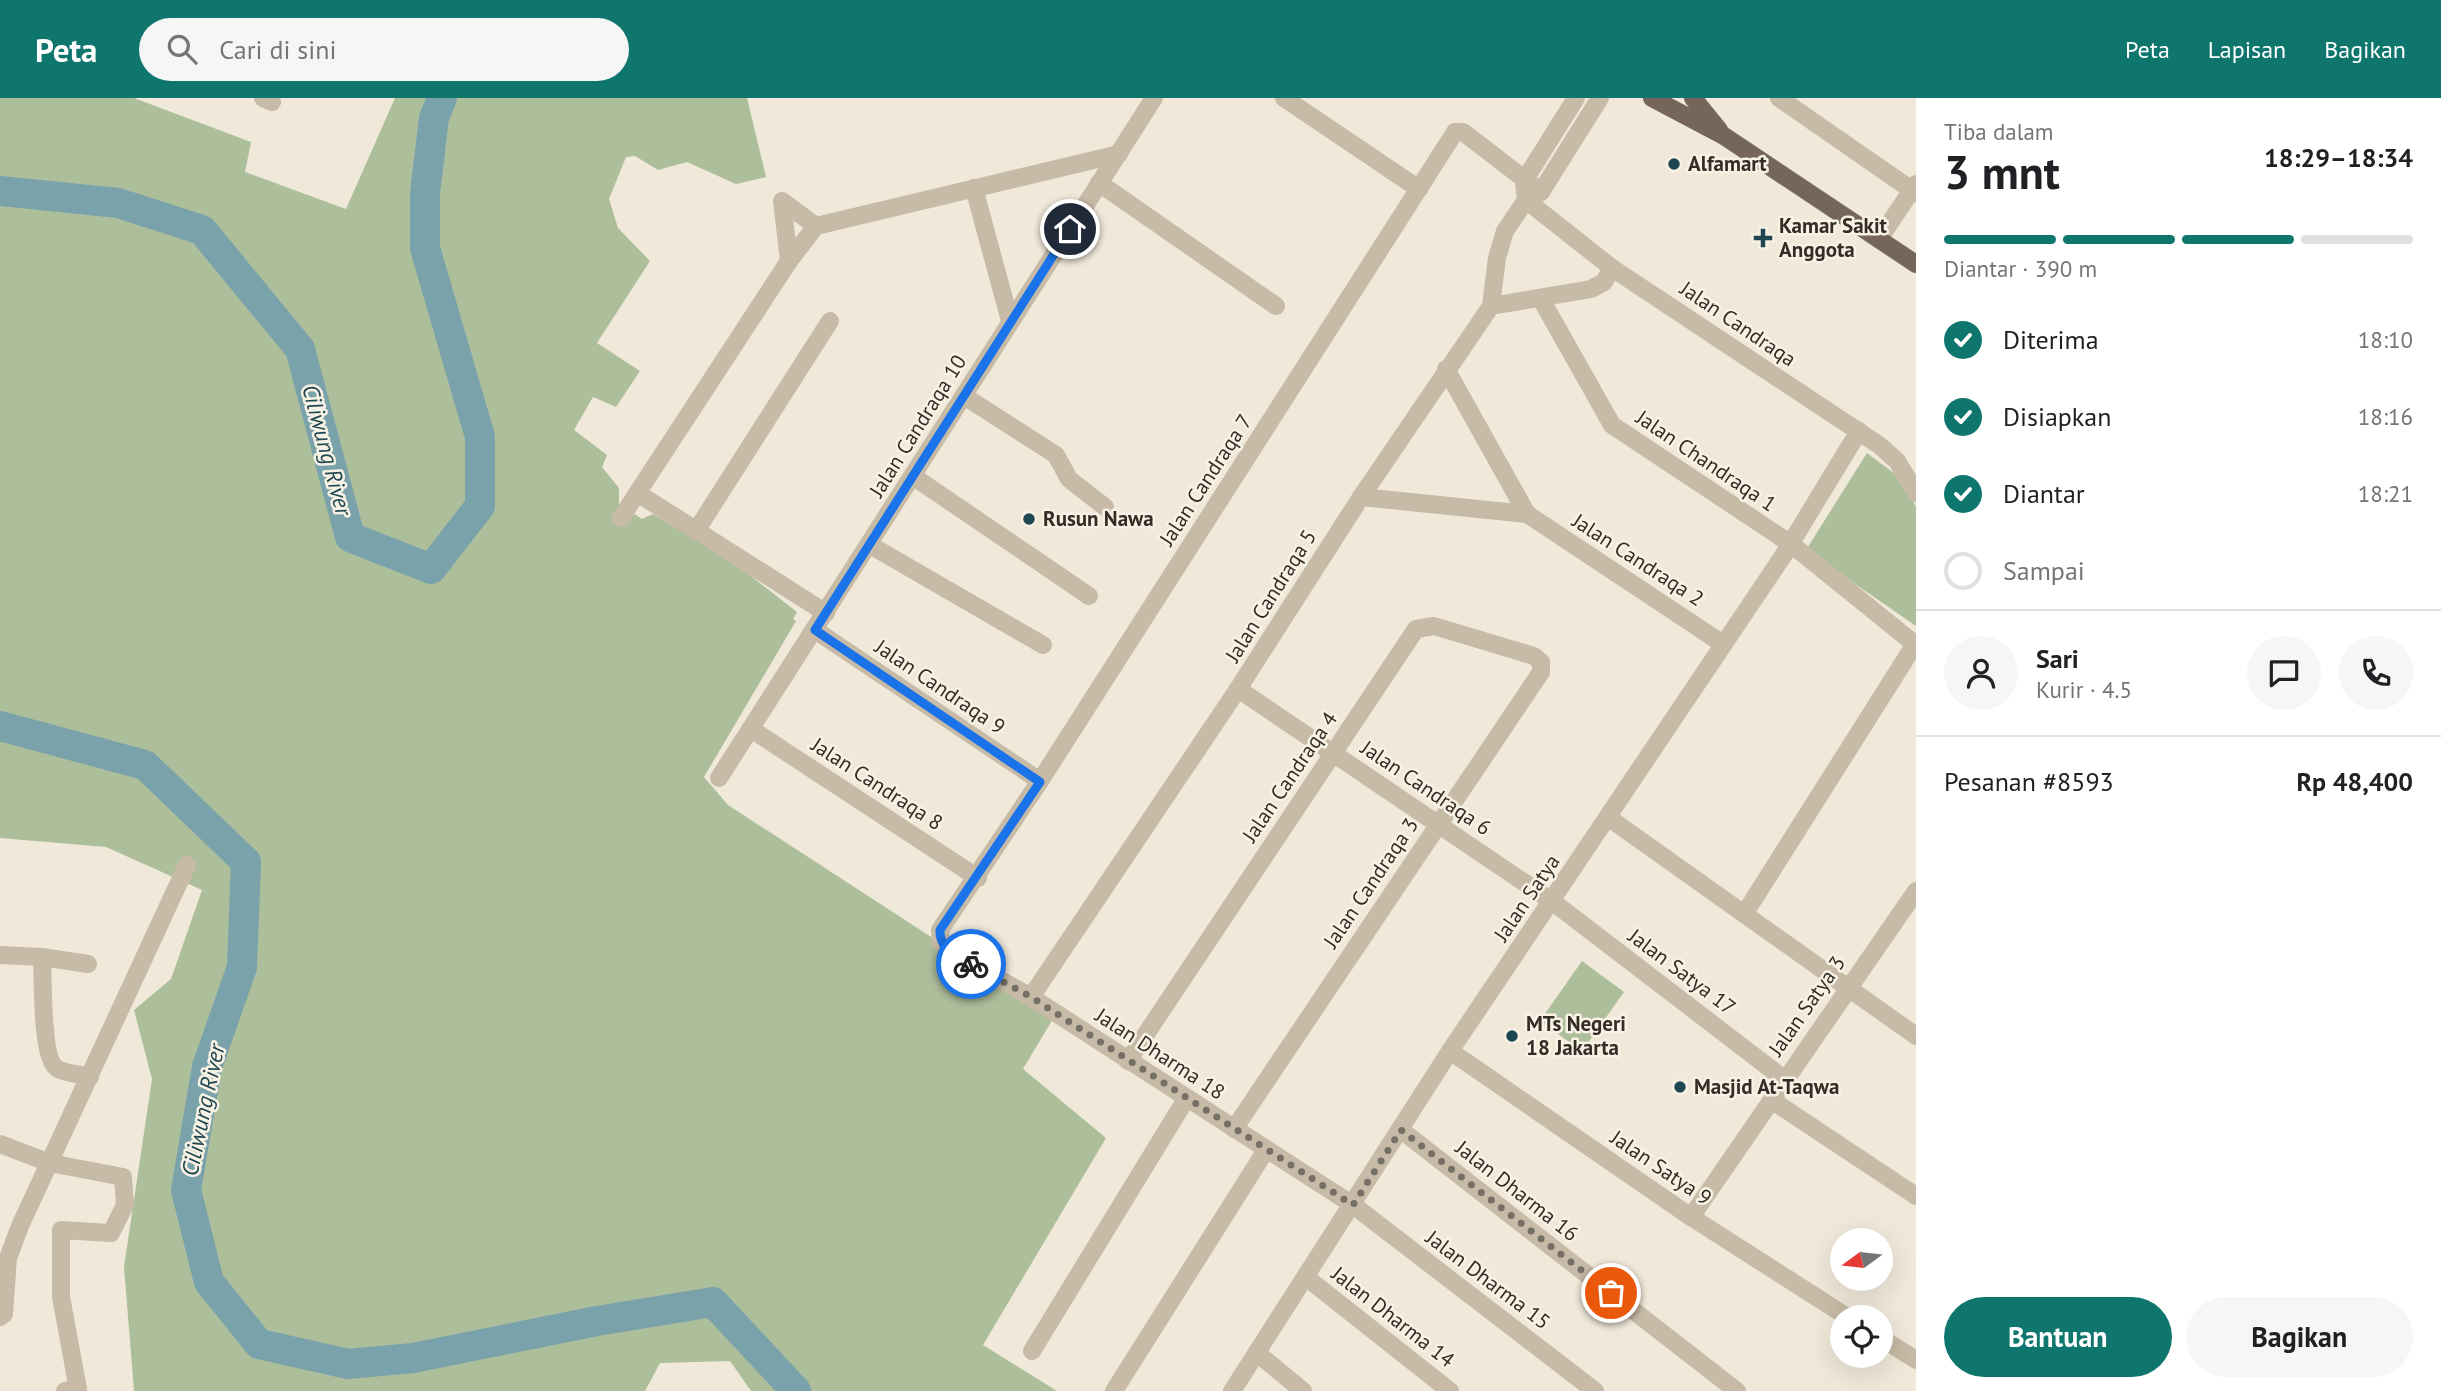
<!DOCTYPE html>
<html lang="id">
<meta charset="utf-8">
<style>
body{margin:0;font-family:"PT Sans",sans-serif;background:#f6f6f6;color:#202124;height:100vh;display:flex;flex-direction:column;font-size:26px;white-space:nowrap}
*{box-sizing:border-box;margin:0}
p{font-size:23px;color:#757577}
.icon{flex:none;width:38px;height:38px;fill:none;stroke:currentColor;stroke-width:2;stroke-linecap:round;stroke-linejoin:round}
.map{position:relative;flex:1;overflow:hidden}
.panel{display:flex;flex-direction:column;background:#fff;width:525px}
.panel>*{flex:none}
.needle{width:46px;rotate:255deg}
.controls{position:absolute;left:1830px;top:1130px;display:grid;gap:14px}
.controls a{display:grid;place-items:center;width:63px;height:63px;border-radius:50%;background:#fff;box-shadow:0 7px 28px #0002;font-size:35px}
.pin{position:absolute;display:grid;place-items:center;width:60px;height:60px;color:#fff;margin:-30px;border:4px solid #fff;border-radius:50%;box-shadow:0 2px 7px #0007}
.courier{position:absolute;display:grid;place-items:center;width:70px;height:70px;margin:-35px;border:5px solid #1a73e8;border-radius:50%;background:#fff;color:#222;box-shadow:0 2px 9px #0007}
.head em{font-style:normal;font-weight:800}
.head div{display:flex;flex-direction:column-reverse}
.head{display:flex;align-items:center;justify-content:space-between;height:119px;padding:0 28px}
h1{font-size:46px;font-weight:800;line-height:52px}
.bar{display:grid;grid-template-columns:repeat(4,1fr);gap:10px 7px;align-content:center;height:84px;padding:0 28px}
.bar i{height:9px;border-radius:5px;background:#e0e0e0}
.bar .active{background:#0f766e}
.bar p{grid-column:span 4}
.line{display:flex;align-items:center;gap:18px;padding:0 28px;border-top:2px solid #e0e0e0}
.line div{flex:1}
.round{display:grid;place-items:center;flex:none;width:74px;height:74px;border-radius:37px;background:#f6f6f6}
ol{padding:0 28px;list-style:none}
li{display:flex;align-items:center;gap:21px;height:77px}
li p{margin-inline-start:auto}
li .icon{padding:7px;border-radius:50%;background:#0f766e;color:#fff;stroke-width:4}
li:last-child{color:#757577}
li i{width:38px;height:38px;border:4px solid #e0e0e0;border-radius:50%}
.cta{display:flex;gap:14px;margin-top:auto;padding:14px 28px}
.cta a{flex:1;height:80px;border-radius:42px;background:#0f766e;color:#fff;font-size:28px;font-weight:800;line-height:80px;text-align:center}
.cta a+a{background:#f6f6f6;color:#202124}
header{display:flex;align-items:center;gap:42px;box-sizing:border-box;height:98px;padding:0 35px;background:#0f766e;color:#fff}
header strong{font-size:33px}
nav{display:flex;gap:38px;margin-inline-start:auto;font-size:24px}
.search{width:490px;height:63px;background:#f6f6f6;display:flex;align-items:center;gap:18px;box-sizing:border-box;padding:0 24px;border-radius:38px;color:#757577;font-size:26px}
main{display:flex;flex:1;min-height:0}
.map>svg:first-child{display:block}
</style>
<header>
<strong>Peta</strong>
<div class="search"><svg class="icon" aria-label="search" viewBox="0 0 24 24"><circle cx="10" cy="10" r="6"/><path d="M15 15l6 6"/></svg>Cari di sini</div>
<nav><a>Peta</a><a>Lapisan</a><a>Bagikan</a></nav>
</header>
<main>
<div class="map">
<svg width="1916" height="1293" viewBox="0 0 1916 1293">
<rect width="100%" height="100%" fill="#f0e9da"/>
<!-- green -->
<g fill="#adbe9b">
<polygon points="0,0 134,0 251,44 245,74 346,111 395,0 747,0 766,79 736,86 687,64 658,72 635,58 626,59 609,101 618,130 650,163 597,245 640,273 616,309 593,299 574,332 607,357 602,369 619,390 619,406 642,421 653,416 729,461 797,514 793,521 796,523 704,679 728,707 1054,919 1023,971 1106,1040 983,1247 1057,1293 751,1293 730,1263 660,1265 645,1293 134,1293 124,1169 152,981 134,912 171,881 202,792 106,749 0,740"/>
<polygon points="1867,355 1903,382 1916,409 1916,528 1806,452"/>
<polygon points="1582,863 1624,894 1582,953 1540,923"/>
</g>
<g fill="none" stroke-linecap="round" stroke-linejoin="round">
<!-- river -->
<g stroke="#7aa2ab" stroke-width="30">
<polyline points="0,93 118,105 202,132 300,251 350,439 431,471 480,408 480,339 425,150 425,95 434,20 442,0"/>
<polyline points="0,628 145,667 246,764 242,869 207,969 186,1092 209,1184 259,1246 348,1266 413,1260 597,1223 713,1204 796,1293"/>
</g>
<!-- minor -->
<g stroke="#c7baa6" stroke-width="18">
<polyline points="263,0 272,4"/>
<polyline points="1284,0 1419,91"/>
<polyline points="1576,0 1524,83 1526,102 1612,170 1879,347 1897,363 1916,395"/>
<polyline points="1779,0 1916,95"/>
<polyline points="1099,85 1276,208"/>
<polyline points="974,90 1010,223"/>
<polyline points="1541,94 1463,34 1455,34 1040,683 940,832 941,844 949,853 1031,899 1353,1107 1595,1293"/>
<polyline points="1879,141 1916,86"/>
<polyline points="789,163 782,103 816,128"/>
<polyline points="1541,201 1612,327 1791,446 1916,547"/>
<polyline points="1491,208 1591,191 1604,184 1612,170"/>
<polyline points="964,298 1056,357 1069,381 1105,409"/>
<polyline points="914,379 1089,498"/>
<polyline points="639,396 826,515"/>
<polyline points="1361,399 1527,416 1446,271"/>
<polyline points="1527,416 1723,546"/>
<polyline points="621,420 789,163 816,128 1119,56"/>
<polyline points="696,433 830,223"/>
<polyline points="870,447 1043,547"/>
<polyline points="815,532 1040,683"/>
<polyline points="1238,591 1553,804 1784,981"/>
<polyline points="751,631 978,780"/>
<polyline points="719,680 1154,0"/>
<polyline points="1609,720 1916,938"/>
<polyline points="1745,815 1915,546"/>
<path d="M0,857L42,859C43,879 41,963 58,971C67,976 81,976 90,979"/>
<polyline points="42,859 88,866"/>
<polyline points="1031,899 1238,591 1361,399 1491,208 1497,160 1505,133 1526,102 1541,94 1600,0"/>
<polyline points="1450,953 1691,1119 1849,1220"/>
<polyline points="1128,963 1416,531 1434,528 1534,558 1541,564 1541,574 1234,1031"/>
<polyline points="1773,1003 1916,1098"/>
<polyline points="1401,1032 1737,1293"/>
<polyline points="0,1046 50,1065 123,1079 125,1107 111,1135 61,1132 61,1199 78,1291 65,1293"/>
<polyline points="1691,1119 1916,793"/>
<polyline points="1307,1180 1450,1293"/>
<polyline points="0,1219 4,1216 8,1160 20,1128 187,767"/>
<polyline points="1881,1240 1916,1262"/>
<polyline points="1032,1253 1186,1001"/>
<polyline points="1257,1255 1303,1293"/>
<polyline points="1114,1293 1266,1052"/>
<polyline points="1232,1293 1450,953 1783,458 1859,333"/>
</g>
<!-- major -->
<g stroke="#756659" stroke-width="18">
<polyline points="1652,0 1724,38 1916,166"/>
<polyline points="1693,0 1719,32"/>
</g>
</g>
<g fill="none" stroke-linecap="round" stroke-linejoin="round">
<!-- done -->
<polyline stroke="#766f66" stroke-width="7" stroke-dasharray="0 12.6" points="971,866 1031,899 1353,1107 1401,1032 1611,1195"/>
<!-- route -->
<path stroke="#1a73e8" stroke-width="9" d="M971,866C956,857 939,851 940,832L1040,684L815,532L1070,131"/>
</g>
<!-- markers -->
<g fill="#1f4752" stroke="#f8f2e5" stroke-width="2.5">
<circle cx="1674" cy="66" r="7"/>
<path d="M1759.5 129.5h7v7h7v7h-7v7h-7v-7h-7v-7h7z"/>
<circle cx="1029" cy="421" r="7"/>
<circle cx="1512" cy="938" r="7"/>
<circle cx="1680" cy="989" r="7"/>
</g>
<g text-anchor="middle" stroke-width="5" stroke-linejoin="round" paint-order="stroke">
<!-- poi labels -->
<g font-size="21" font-weight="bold" fill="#342d27" stroke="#f8f2e5" text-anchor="start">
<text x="1688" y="73">Alfamart</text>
<text x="1779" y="135">Kamar Sakit<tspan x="1779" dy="24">Anggota</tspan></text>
<text x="1043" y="428">Rusun Nawa</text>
<text x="1526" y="933">MTs Negeri<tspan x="1526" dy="24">18 Jakarta</tspan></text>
<text x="1694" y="996">Masjid At-Taqwa</text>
</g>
<!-- street labels -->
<g font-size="21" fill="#342d27" stroke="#f8f2e5">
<text transform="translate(1738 226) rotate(34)" y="7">Jalan Candraqa</text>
<text transform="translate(918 328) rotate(-58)" y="7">Jalan Candraqa 10</text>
<text transform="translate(1706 363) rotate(34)" y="7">Jalan Chandraqa 1</text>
<text transform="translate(1206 382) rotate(-57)" y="7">Jalan Candraqa 7</text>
<text transform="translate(1638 462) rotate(33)" y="7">Jalan Candraqa 2</text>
<text transform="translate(1271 498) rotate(-58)" y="7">Jalan Candraqa 5</text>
<text transform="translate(940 589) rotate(34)" y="7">Jalan Candraqa 9</text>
<text transform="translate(1290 679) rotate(-56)" y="7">Jalan Candraqa 4</text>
<text transform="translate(877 686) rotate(33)" y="7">Jalan Candraqa 8</text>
<text transform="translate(1426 690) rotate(34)" y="7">Jalan Candraqa 6</text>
<text transform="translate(1371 785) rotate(-56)" y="7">Jalan Candraqa 3</text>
<text transform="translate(1527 800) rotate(-56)" y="7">Jalan Satya</text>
<text transform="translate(1682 874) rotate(37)" y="7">Jalan Satya 17</text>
<text transform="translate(1807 908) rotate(-55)" y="7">Jalan Satya 3</text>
<text transform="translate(1160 956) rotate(33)" y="7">Jalan Dharma 18</text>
<text transform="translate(1661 1070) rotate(34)" y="7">Jalan Satya 9</text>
<text transform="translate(1517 1093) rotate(38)" y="7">Jalan Dharma 16</text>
<text transform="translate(1488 1182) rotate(37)" y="7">Jalan Dharma 15</text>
<text transform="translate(1393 1219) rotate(38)" y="7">Jalan Dharma 14</text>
</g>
<!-- water labels -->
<g font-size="23" font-style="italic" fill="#1f4752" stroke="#f8f2e5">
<text transform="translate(327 352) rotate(75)" y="8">Ciliwung River</text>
<text transform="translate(203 1012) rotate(-78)" y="8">Ciliwung River</text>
</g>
</g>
</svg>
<div class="controls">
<a><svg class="needle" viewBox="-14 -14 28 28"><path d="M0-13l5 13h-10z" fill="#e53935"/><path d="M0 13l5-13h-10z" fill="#757577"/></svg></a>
<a><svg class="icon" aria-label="locate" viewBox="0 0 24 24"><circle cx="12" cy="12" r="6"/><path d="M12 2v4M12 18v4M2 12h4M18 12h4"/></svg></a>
</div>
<div class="pin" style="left:1611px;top:1195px;background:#ea580c"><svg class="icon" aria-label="bag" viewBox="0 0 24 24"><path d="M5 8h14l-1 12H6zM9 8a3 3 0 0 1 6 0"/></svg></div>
<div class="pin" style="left:1070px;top:131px;background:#1f2937"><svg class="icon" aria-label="home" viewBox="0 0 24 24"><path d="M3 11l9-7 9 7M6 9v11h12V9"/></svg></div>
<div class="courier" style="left:971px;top:866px"><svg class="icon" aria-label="bike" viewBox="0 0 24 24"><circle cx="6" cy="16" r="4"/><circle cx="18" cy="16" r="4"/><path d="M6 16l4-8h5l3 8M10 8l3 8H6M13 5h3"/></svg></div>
</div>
<section class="panel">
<div class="head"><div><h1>3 mnt</h1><p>Tiba dalam</p></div><em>18:29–18:34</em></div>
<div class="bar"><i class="active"></i><i class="active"></i><i class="active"></i><i></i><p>Diantar · 390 m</p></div>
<ol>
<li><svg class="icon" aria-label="check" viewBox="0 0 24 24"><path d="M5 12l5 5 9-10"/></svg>Diterima<p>18:10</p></li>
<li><svg class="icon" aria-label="check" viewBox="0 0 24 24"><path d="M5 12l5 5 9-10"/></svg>Disiapkan<p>18:16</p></li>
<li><svg class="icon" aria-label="check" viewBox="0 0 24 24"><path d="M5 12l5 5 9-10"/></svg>Diantar<p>18:21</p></li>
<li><i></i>Sampai</li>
</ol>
<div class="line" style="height:126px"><a class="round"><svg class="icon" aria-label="person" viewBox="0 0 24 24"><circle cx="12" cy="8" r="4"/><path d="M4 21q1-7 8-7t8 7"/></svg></a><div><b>Sari</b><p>Kurir · 4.5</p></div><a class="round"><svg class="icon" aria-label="chat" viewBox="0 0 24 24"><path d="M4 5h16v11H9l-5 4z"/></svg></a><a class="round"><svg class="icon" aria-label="phone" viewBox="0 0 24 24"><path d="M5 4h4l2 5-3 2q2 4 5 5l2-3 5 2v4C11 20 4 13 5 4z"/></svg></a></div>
<div class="line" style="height:91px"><div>Pesanan #8593</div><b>Rp 48,400</b></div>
<div class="cta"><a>Bantuan</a><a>Bagikan</a></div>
</section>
</main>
